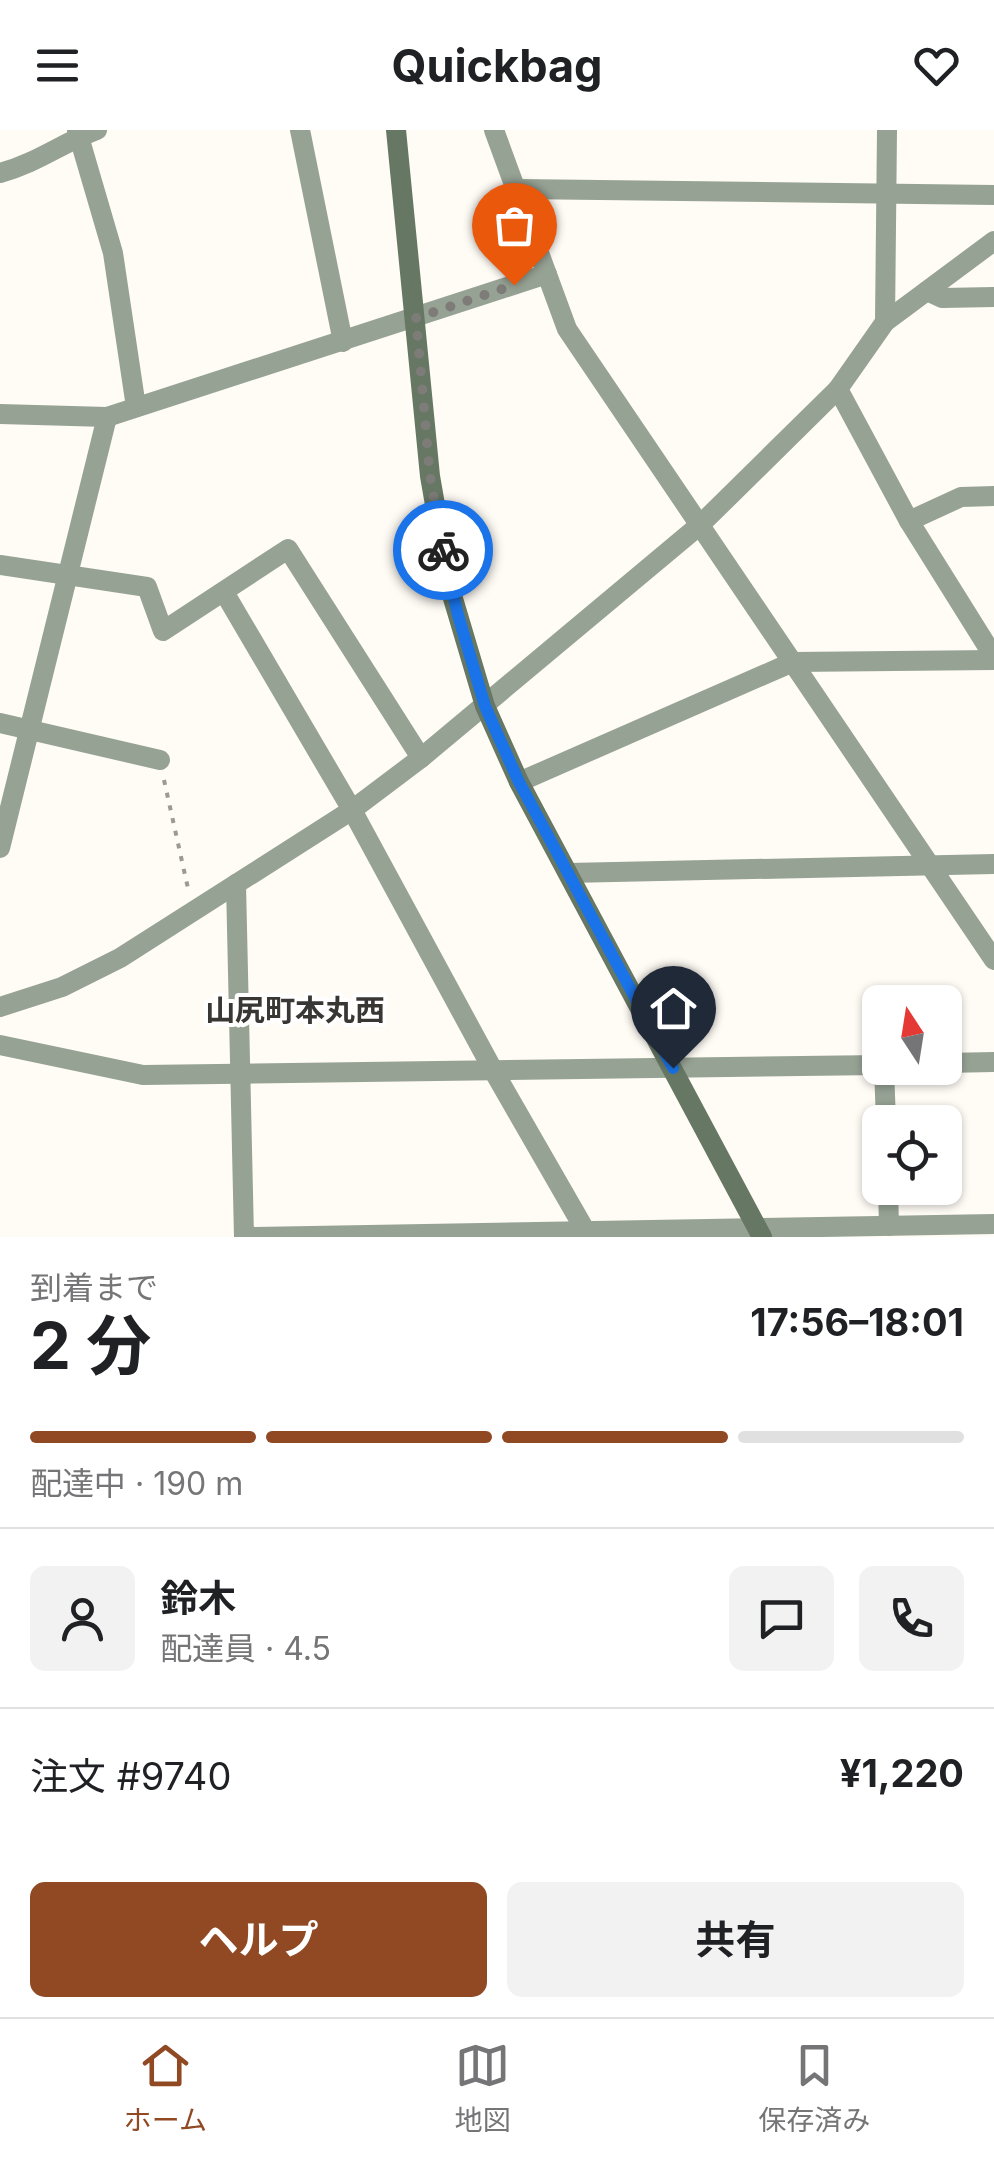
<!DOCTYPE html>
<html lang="ja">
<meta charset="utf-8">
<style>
body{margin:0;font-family:Inter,"Noto Sans JP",sans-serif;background:#f2f2f2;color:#202124;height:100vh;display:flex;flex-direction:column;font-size:38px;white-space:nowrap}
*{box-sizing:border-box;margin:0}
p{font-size:32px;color:#757577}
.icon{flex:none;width:55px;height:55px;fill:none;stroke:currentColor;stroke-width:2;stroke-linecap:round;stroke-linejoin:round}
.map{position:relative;height:1107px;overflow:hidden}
.details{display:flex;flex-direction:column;background:#fff;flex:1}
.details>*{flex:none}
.needle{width:65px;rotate:348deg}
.fabs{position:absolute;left:862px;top:855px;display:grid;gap:20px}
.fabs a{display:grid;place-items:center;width:100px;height:100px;border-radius:15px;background:#fff;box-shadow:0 2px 8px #0004;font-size:50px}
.pin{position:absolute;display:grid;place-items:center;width:85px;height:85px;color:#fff;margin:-102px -42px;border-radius:50% 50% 50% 0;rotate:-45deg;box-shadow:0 0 10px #0007}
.pin .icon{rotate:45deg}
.courier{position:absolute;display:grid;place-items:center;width:100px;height:100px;margin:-50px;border:8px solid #1a73e8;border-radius:50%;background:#fff;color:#222;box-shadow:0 2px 12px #0007}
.overview em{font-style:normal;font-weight:700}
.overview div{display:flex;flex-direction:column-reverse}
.overview{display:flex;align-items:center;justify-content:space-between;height:170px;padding:0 30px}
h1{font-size:65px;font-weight:700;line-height:75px}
.bar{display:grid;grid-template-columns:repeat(4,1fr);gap:15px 10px;align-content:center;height:120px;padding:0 30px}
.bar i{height:12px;border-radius:8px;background:#e0e0e0}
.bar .on{background:#904923}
.bar p{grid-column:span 4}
.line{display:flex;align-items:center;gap:25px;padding:0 30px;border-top:2px solid #e0e0e0}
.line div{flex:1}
.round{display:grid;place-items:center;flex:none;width:105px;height:105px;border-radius:15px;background:#f2f2f2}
.button{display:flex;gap:20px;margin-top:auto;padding:20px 30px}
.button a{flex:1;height:115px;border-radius:15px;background:#904923;color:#fff;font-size:40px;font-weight:700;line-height:115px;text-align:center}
.button a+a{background:#f2f2f2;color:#202124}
header{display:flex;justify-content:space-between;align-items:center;height:130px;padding:0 30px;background:#fff;font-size:45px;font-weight:700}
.dock{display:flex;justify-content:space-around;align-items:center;height:140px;border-top:2px solid #e0e0e0;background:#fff;font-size:28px;color:#757577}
.dock a{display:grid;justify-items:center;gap:5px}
.dock .on{color:#904923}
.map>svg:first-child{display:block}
</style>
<header><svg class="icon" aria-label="menu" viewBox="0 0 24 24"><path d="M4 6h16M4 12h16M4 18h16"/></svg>Quickbag<svg class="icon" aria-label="heart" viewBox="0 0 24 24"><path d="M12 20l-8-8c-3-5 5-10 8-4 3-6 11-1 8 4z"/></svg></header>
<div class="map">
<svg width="994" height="1107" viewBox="0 0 994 1107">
<rect width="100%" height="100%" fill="#fffbf5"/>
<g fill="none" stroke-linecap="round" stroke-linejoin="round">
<!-- path -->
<polyline stroke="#9c9995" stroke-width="4" stroke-dasharray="5 8" stroke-linecap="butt" points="164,650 189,763"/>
<!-- minor -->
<g stroke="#96a294" stroke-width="20">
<polyline points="77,0 113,123 136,277"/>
<polyline points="300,0 343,212"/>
<polyline points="494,0 567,199 994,830"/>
<path d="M0,43C37,33 62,13 97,0"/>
<polyline points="517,59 994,65"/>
<polyline points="927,161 942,168 994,167"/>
<polyline points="885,192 887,0"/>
<polyline points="838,259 909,391 994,527"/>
<polyline points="0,284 107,287 547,144"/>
<polyline points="909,391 961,367 994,366"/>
<polyline points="0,435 147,457 163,501 288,419 421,628"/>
<polyline points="224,462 352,680 493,940 585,1100"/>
<polyline points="0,593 160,630"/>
<polyline points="519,652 793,532 994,530"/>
<polyline points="0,718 107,287"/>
<polyline points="568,743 994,734"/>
<polyline points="236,754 244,1107"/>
<polyline points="0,877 62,857 120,828 352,680 421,628 701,394 838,259 885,192 994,111"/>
<polyline points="0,915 143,945 880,935"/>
<polyline points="945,933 994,932"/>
<polyline points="884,938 886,992"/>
<polyline points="888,1058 889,1096"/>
<polyline points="248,1107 994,1094"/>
</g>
<!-- secondary -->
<polyline stroke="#667763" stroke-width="20" points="396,0 430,346 449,455 485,576 519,652 762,1107"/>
</g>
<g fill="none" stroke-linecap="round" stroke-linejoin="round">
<!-- done -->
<polyline stroke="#7e7c78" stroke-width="10" stroke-dasharray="0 18" points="443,420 430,346 416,188 514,155"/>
<!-- route -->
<polyline stroke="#1a73e8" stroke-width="12" points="443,420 458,485 485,576 496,601 519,652 673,938"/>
</g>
<g text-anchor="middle" stroke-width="8" stroke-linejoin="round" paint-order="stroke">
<!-- quarter labels -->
<g font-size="30" font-weight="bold" fill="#393734" stroke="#fff">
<text x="295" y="891">山尻町本丸西</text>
</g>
</g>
</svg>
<div class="fabs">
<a><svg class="needle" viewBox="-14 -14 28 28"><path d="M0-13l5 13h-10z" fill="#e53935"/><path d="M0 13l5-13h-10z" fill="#757577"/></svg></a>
<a><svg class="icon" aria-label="locate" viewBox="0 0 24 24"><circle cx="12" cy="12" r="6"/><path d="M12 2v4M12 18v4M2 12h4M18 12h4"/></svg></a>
</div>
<div class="pin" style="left:514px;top:155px;background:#ea580c"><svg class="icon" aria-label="bag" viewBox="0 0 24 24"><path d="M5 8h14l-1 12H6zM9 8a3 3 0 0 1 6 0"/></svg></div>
<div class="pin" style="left:673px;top:938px;background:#1f2937"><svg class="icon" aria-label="home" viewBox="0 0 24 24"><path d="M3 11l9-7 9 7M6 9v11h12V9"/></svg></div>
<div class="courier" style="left:443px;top:420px"><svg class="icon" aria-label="bike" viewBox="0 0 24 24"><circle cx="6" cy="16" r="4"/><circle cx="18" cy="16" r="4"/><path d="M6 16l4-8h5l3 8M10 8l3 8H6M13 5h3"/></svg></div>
</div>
<section class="details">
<div class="overview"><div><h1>2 分</h1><p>到着まで</p></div><em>17:56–18:01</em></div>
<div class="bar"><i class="on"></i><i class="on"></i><i class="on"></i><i></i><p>配達中 · 190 m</p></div>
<div class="line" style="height:180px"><a class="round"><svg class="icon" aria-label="person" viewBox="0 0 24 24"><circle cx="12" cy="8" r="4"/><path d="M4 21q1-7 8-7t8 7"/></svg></a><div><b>鈴木</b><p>配達員 · 4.5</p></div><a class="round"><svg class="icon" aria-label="chat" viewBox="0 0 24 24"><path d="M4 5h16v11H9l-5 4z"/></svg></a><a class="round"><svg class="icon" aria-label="phone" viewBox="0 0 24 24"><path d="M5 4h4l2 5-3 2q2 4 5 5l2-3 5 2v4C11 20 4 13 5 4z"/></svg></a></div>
<div class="line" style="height:130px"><div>注文 #9740</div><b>¥1,220</b></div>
<div class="button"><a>ヘルプ</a><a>共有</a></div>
</section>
<nav class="dock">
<a class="on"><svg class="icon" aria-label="home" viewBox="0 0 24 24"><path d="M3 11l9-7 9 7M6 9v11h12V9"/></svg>ホーム</a>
<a><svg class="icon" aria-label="map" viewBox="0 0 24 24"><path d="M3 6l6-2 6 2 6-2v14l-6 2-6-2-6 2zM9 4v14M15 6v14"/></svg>地図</a>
<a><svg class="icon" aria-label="saved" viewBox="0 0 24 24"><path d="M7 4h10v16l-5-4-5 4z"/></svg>保存済み</a>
</nav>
